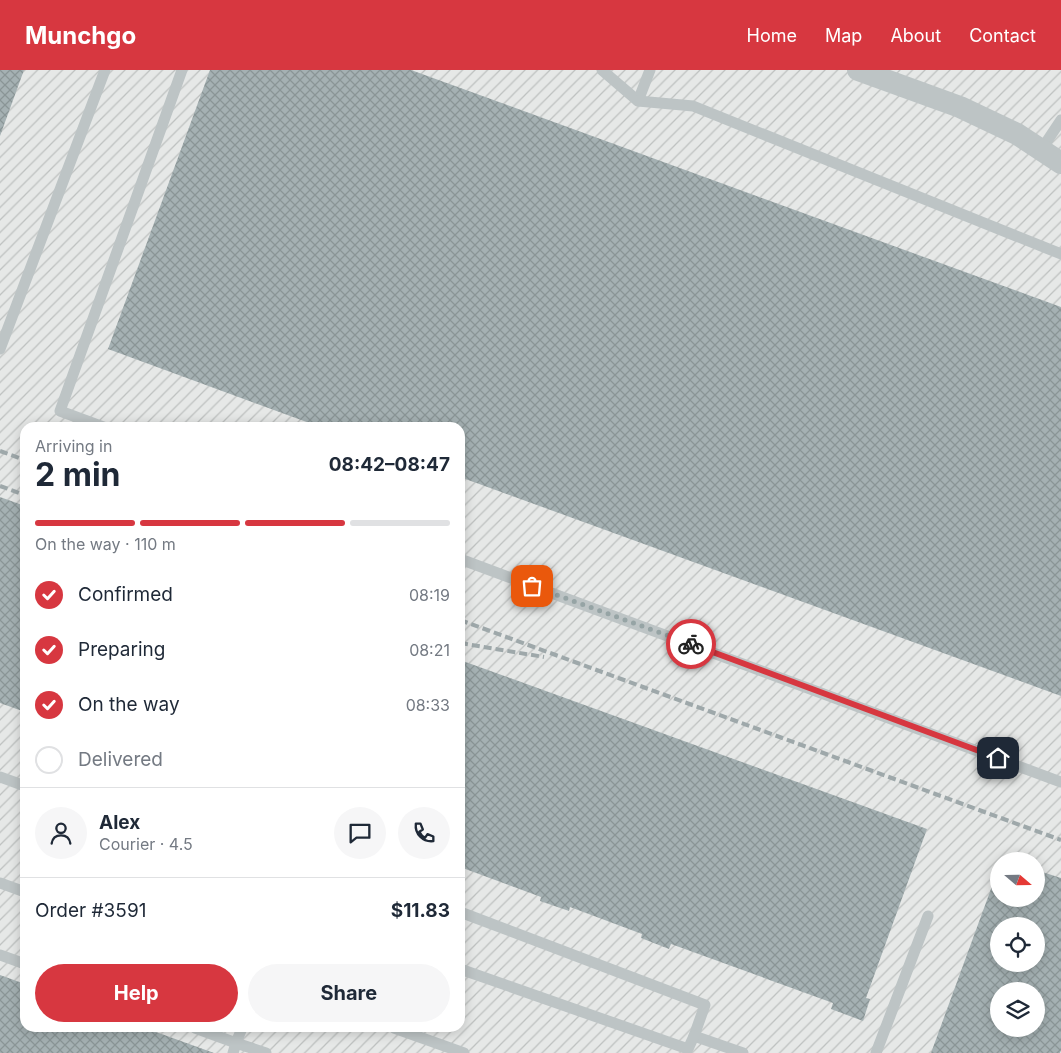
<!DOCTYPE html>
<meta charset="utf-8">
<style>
body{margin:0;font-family:Inter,sans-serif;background:#f6f6f7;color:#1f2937;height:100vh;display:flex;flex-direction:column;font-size:19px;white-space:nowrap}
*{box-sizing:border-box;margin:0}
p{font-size:16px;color:#747a83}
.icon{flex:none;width:28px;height:28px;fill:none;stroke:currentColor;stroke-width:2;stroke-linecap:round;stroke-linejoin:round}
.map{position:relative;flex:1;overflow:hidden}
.panel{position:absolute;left:20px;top:352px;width:445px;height:610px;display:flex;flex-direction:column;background:#fff;border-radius:15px;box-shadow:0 2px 12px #0003}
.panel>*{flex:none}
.needle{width:32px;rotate:110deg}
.controls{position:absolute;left:990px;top:782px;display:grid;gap:10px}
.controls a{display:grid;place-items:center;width:55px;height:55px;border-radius:50%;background:#fff;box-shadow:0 2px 12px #0003;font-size:25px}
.pin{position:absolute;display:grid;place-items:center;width:42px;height:42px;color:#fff;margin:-21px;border-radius:10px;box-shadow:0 2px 8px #0006}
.courier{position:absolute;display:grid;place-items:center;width:50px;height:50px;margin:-25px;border:4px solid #d73740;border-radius:50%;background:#fff;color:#222;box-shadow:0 1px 6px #0007}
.summary em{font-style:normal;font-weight:700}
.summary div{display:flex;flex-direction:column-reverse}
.summary{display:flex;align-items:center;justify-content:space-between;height:85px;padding:0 15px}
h1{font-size:32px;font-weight:700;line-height:38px}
.bar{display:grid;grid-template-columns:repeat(4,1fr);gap:8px 5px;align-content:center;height:60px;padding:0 15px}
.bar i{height:6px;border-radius:4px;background:#e0e1e3}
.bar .selected{background:#d73740}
.bar p{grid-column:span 4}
.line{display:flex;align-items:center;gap:12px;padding:0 15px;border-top:1px solid #e0e1e3}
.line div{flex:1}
.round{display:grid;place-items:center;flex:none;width:52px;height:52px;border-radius:26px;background:#f6f6f7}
ol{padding:0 15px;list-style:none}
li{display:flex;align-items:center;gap:15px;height:55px}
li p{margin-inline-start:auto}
li .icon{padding:5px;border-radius:50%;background:#d73740;color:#fff;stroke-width:4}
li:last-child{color:#747a83}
li i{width:28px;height:28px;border:2px solid #e0e1e3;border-radius:50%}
.primary-button{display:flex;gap:10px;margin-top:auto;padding:10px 15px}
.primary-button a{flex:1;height:58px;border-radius:30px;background:#d73740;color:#fff;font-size:20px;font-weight:700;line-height:58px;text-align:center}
.primary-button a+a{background:#f6f6f7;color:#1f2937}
header{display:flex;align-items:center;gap:30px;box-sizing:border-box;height:70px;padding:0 25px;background:#d73740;color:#fff}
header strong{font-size:24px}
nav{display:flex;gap:28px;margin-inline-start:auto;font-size:18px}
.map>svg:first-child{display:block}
</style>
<header>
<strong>Munchgo</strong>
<nav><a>Home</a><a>Map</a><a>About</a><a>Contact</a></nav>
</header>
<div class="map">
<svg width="1061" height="983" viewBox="0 0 1061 983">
<defs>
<pattern id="industrial-furrows" width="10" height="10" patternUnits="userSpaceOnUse" patternTransform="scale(1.25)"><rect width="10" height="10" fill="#e6e8e7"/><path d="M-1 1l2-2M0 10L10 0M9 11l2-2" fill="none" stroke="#bec1c0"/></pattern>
<pattern id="building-cross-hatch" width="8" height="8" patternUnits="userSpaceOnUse" patternTransform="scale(1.25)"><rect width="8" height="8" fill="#a5b1b3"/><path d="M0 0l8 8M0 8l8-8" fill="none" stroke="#8a9596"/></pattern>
</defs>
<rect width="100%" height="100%" fill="#f8f8f6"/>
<!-- industrial -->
<path fill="url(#industrial-furrows)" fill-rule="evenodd" d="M0,0H1061V983H0ZM25,358H460V958H25ZM999,791H1036V829H999ZM999,856H1036V894H999ZM999,921H1036V959H999Z"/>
<!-- building -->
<g fill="url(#building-cross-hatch)" fill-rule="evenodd">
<polygon points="0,0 24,0 0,66"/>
<polygon points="210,0 411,0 1061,237 1061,626 460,407 460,358 323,358 108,279"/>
<polygon points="0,427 25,436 25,642 0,633"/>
<polygon points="460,590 927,759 866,928 870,929 863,951 831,939 833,933 671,874 669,879 641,868 642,864 570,837 569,841 540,831 541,827 460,797"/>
<polygon points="1002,787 1013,791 1001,791"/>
<path d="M999,797V829H1036V800L1061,808V980L1060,983H931ZM999,856H1036V894H999ZM999,921H1036V959H999Z"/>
<polygon points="0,905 25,914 25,958 145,958 214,983 0,983"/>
</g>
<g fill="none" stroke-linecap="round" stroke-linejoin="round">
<!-- lane -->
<g stroke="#bdc4c5" stroke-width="11">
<polyline points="602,0 638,31 650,0"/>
<polyline points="638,31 693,36 1061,184"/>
<polyline points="1041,80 1061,50"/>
<polyline points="0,279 105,0"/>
<polyline points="106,358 60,341 182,0"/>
<polyline points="460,489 1061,712"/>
<polyline points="0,707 25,716"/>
<polyline points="0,813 25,822"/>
<polyline points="460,842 705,935 694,966 743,983"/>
<polyline points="0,885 25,894"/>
<polyline points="460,899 688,979 694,966"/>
<polyline points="195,958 236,973 242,958"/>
<polyline points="394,958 464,983"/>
<polyline points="233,983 236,973 266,983"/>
<polyline points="876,983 928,846"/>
</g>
<!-- street -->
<polyline stroke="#bdc4c5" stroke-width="22" points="858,0 960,37 1017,64 1061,93"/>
<!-- rail -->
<g stroke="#9ea8aa" stroke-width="4" stroke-dasharray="8 4" stroke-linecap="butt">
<polyline points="0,381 25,390"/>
<polyline points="0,416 25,425"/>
<polyline points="460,550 1061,770"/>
<polyline points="460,573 544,587"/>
</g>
</g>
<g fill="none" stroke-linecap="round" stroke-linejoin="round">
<!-- done -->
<polyline stroke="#96a4a5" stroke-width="5" stroke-dasharray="0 9" points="532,516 691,574"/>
<!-- route -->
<polyline stroke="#d73740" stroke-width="6" points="691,574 998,688"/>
</g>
</svg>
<div class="controls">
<a><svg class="needle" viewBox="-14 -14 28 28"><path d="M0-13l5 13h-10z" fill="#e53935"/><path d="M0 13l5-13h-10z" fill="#747a83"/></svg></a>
<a><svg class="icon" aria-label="locate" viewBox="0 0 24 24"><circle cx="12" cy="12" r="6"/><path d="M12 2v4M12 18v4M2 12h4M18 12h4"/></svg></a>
<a><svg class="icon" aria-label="layers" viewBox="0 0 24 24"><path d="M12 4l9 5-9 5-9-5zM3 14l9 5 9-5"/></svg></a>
</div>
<div class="pin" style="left:532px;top:516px;background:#ea580c"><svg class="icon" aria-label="bag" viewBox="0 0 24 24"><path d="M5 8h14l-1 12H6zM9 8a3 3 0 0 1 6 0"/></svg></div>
<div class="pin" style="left:998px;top:688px;background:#1f2937"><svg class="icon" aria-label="home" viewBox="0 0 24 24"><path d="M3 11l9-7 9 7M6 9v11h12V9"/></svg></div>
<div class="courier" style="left:691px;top:574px"><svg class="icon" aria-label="bike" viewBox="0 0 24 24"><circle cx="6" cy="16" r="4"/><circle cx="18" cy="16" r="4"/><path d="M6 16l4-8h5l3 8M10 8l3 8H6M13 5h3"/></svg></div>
<section class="panel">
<div class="summary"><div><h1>2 min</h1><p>Arriving in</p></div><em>08:42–08:47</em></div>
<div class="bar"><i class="selected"></i><i class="selected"></i><i class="selected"></i><i></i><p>On the way · 110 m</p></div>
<ol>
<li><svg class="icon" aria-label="check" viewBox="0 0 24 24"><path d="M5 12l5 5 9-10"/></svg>Confirmed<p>08:19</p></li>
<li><svg class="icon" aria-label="check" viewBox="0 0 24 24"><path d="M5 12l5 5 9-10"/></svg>Preparing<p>08:21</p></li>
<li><svg class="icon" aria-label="check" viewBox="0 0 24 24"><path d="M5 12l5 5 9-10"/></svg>On the way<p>08:33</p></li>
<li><i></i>Delivered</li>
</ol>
<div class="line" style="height:90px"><a class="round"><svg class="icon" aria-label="person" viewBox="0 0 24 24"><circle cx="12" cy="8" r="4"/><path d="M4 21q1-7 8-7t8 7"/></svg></a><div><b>Alex</b><p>Courier · 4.5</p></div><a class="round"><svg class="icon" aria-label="chat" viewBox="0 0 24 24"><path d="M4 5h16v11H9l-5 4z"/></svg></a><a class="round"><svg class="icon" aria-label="phone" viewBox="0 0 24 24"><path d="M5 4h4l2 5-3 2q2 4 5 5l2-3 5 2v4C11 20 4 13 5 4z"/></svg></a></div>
<div class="line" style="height:65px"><div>Order #3591</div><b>$11.83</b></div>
<div class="primary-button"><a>Help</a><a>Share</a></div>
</section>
</div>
